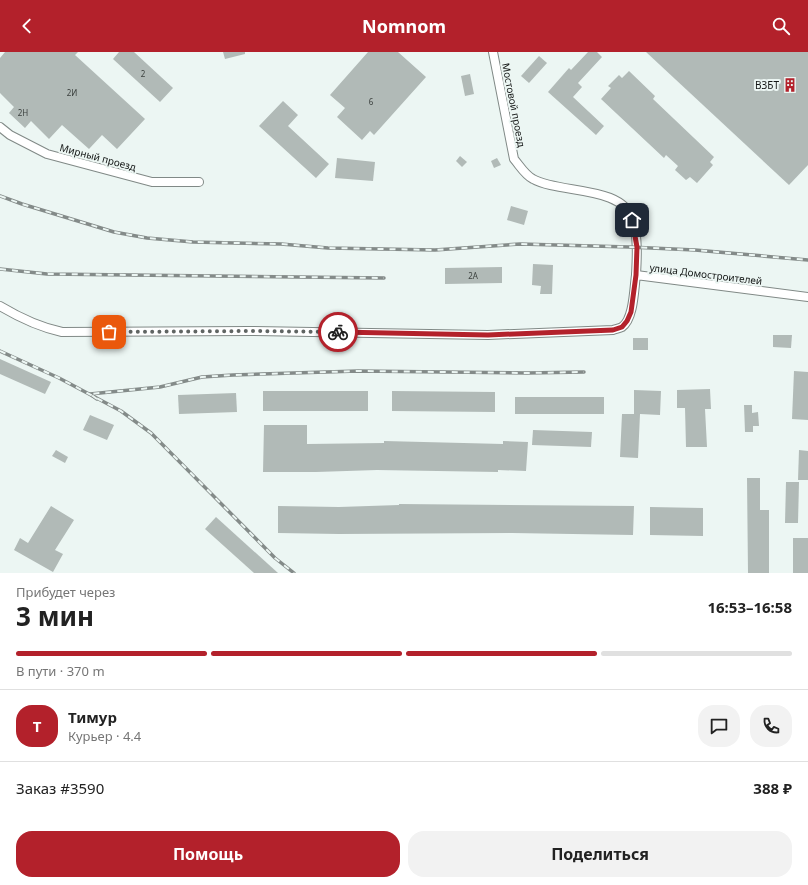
<!DOCTYPE html>
<html lang="ru">
<meta charset="utf-8">
<style>
body{margin:0;font-family:"Noto Sans",sans-serif;background:#f2f2f2;color:#222;height:100vh;display:flex;flex-direction:column;font-size:15px;white-space:nowrap}
*{box-sizing:border-box;margin:0}
p{font-size:13px;color:#767676}
.icon{flex:none;width:22px;height:22px;fill:none;stroke:currentColor;stroke-width:2;stroke-linecap:round;stroke-linejoin:round}
.map{position:relative;height:521px;overflow:hidden}
.side{display:flex;flex-direction:column;background:#fff;flex:1}
.side>*{flex:none}
.pin{position:absolute;display:grid;place-items:center;width:34px;height:34px;color:#fff;margin:-17px;border-radius:8px;box-shadow:0 2px 6px #0006}
.courier{position:absolute;display:grid;place-items:center;width:40px;height:40px;margin:-20px;border:3px solid #b3212b;border-radius:50%;background:#fff;color:#222;box-shadow:0 1px 5px #0007}
.headline em{font-style:normal;font-weight:700}
.headline div{display:flex;flex-direction:column-reverse}
.headline{display:flex;align-items:center;justify-content:space-between;height:68px;padding:0 16px}
h1{font-size:26px;font-weight:700;line-height:30px}
.bar{display:grid;grid-template-columns:repeat(4,1fr);gap:6px 4px;align-content:center;height:48px;padding:0 16px}
.bar i{height:5px;border-radius:3px;background:#e0e0e0}
.bar .active{background:#b3212b}
.bar p{grid-column:span 4}
.line{display:flex;align-items:center;gap:10px;padding:0 16px;border-top:1px solid #e0e0e0}
.line div{flex:1}
.round{display:grid;place-items:center;flex:none;width:42px;height:42px;border-radius:16px;background:#f2f2f2}
.action{display:flex;gap:8px;margin-top:auto;padding:8px 16px}
.action a{flex:1;height:46px;border-radius:16px;background:#b3212b;color:#fff;font-size:16px;font-weight:700;line-height:46px;text-align:center}
.action a+a{background:#f2f2f2;color:#222}
header{display:flex;justify-content:space-between;align-items:center;height:52px;padding:0 16px;background:#b3212b;color:#fff;font-size:18px;font-weight:700}
.map>svg:first-child{display:block}
</style>
<header><svg class="icon" aria-label="back" viewBox="0 0 24 24"><path d="M15 5l-7 7 7 7"/></svg>Nomnom<svg class="icon" aria-label="search" viewBox="0 0 24 24"><circle cx="10" cy="10" r="6"/><path d="M15 15l6 6"/></svg></header>
<div class="map">
<svg width="808" height="521" viewBox="0 0 808 521">
<rect width="100%" height="100%" fill="#ecf6f3"/>
<!-- building -->
<g fill="#b1bab7">
<polygon points="5,0 78,0 75,3 145,67 117,97 102,83 89,97 62,73 49,87 31,69 25,76 9,61 14,55 0,41 0,6"/>
<polygon points="119,0 134,0 173,36 160,50 113,7"/>
<polygon points="223,0 245,0 245,2 225,7"/>
<polygon points="368,0 398,0 426,25 374,83 370,79 362,88 337,65 345,56 330,43"/>
<polygon points="588,0 597,0 602,5 578,31 582,35 573,45 604,74 596,83 548,40 569,16 571,18"/>
<polygon points="646,0 808,0 808,113 789,133"/>
<polygon points="539,4 547,11 529,31 521,24"/>
<polygon points="629,19 655,44 653,47 714,105 710,110 713,113 697,131 690,125 686,128 675,118 678,114 666,103 664,106 601,47 611,36 608,34 619,23 622,26"/>
<polygon points="470,22 474,42 465,44 461,24"/>
<polygon points="283,49 298,63 288,74 329,112 316,126 259,74"/>
<polygon points="460,104 467,110 462,115 456,109"/>
<polygon points="337,106 375,110 373,129 335,126"/>
<polygon points="497,106 501,113 494,116 491,109"/>
<polygon points="511,154 528,159 524,173 507,168"/>
<polygon points="533,212 553,213 552,242 540,242 541,234 532,233"/>
<polygon points="502,215 502,231 445,232 445,216"/>
<polygon points="773,283 792,283 791,296 773,295"/>
<rect x="633" y="286" width="15" height="12"/>
<polygon points="0,307 51,330 45,342 0,322"/>
<polygon points="794,319 808,320 808,368 792,367"/>
<polygon points="710,337 711,357 705,357 707,395 686,395 685,356 677,356 677,338"/>
<polygon points="634,338 661,339 660,363 640,362 638,406 620,405 622,362 634,362"/>
<rect x="263" y="339" width="105" height="20"/>
<polygon points="392,339 495,340 495,360 392,359"/>
<polygon points="236,341 237,360 179,362 178,343"/>
<rect x="515" y="345" width="89" height="17"/>
<polygon points="744,353 752,353 752,361 758,360 759,374 753,374 753,380 745,380"/>
<polygon points="90,363 114,373 107,388 83,378"/>
<polygon points="264,373 307,373 307,392 384,391 384,389 503,392 503,389 528,390 526,419 498,418 498,420 377,418 316,420 263,420"/>
<polygon points="533,378 592,380 591,395 532,393"/>
<polygon points="56,398 68,405 65,411 52,404"/>
<polygon points="799,398 808,399 808,428 798,428"/>
<polygon points="747,426 760,426 760,458 769,458 769,521 748,521"/>
<polygon points="786,430 799,430 798,471 785,471"/>
<polygon points="399,452 634,454 633,483 512,481 339,482 278,481 278,454 339,455 399,453"/>
<polygon points="51,454 74,468 55,498 63,502 53,520 14,498 20,486 28,491"/>
<polygon points="650,455 703,456 703,484 650,483"/>
<polygon points="216,465 278,521 254,521 205,477"/>
<rect x="793" y="486" width="15" height="35"/>
</g>
<g fill="none" stroke-linecap="round" stroke-linejoin="round">
<defs>
<g id="minor">
<path d="M493,0L514,107C520,114 525,123 533,127C560,142 622,133 633,168C638,186 637,205 636,223"/>
<polyline points="0,75 10,83 47,102 152,130 199,130"/>
<path d="M0,254C20,266 39,275 62,280L250,279L488,283L613,278C616,277 620,276 622,275C634,267 634,236 636,223L808,245"/>
</g>
</defs>
<!-- minor casing -->
<use href="#minor" stroke="#808986" stroke-width="10"/>
<!-- minor -->
<use href="#minor" stroke="#fff" stroke-width="8"/>
<defs>
<g id="rail">
<polyline points="0,144 22,152 114,180 147,186 193,190 281,192 328,196 435,198 520,192 629,195 695,198 808,208"/>
<polyline points="0,217 47,222 384,226"/>
<polyline points="0,299 59,326 121,359 151,381 275,506 294,521"/>
<polyline points="97,347 90,342 160,335 202,325 233,323 358,319 527,321 584,320"/>
</g>
</defs>
<!-- rail casing -->
<use href="#rail" stroke="#848b89" stroke-width="3.5"/>
<!-- rail -->
<use href="#rail" stroke="#ecf6f3" stroke-width="2" stroke-dasharray="6" stroke-linecap="butt"/>
</g>
<g fill="none" stroke-linecap="round" stroke-linejoin="round">
<!-- done -->
<polyline stroke="#606563" stroke-width="4" stroke-dasharray="0 7.2" points="109,280 250,279 338,280"/>
<!-- route -->
<polyline stroke="#b3212b" stroke-width="5" points="338,280 488,283 613,278 622,275 627,269 631,260 636,223 637,195 632,168"/>
</g>
<!-- icons -->
<defs>
<symbol id="building-bare" viewBox="-9 -9 18 18"><path d="M-4-6H4V6H1V3H-1V6H-4ZM-2.5-4.3h1.7v1.8h-1.7ZM.8-4.3h1.7v1.8H.8ZM-2.5-1h1.7V.8h-1.7ZM.8-1h1.7V.8H.8Z" fill="#b3212b" stroke="#ecf6f3" stroke-width="2.5" paint-order="stroke"/></symbol>
</defs>
<g fill-rule="evenodd">
<use href="#building-bare" x="780" y="23" width="20" height="20"/>
</g>
<g text-anchor="middle" stroke-width="4" stroke-linejoin="round" paint-order="stroke">
<!-- number labels -->
<g font-size="8" fill="#3b403e">
<text x="143" y="25">2</text>
<text x="72" y="44">2И</text>
<text x="371" y="53">6</text>
<text x="23" y="64">2Н</text>
<text x="473" y="227">2А</text>
</g>
<!-- poi labels -->
<g font-size="10" fill="#141716" stroke="#ecf6f3" text-anchor="end">
<text x="779" y="37">ВЗБТ</text>
</g>
<!-- street labels -->
<g font-size="10" fill="#141716" stroke="#ecf6f3">
<text transform="translate(514 53) rotate(79)" y="4">Мостовой проезд</text>
<text transform="translate(98 105) rotate(15)" y="4">Мирный проезд</text>
<text transform="translate(706 222) rotate(7)" y="4">улица Домостроителей</text>
</g>
</g>
</svg>
<div class="pin" style="left:109px;top:280px;background:#ea580c"><svg class="icon" aria-label="bag" viewBox="0 0 24 24"><path d="M5 8h14l-1 12H6zM9 8a3 3 0 0 1 6 0"/></svg></div>
<div class="pin" style="left:632px;top:168px;background:#1f2937"><svg class="icon" aria-label="home" viewBox="0 0 24 24"><path d="M3 11l9-7 9 7M6 9v11h12V9"/></svg></div>
<div class="courier" style="left:338px;top:280px"><svg class="icon" aria-label="bike" viewBox="0 0 24 24"><circle cx="6" cy="16" r="4"/><circle cx="18" cy="16" r="4"/><path d="M6 16l4-8h5l3 8M10 8l3 8H6M13 5h3"/></svg></div>
</div>
<section class="side">
<div class="headline"><div><h1>3 мин</h1><p>Прибудет через</p></div><em>16:53–16:58</em></div>
<div class="bar"><i class="active"></i><i class="active"></i><i class="active"></i><i></i><p>В пути · 370 m</p></div>
<div class="line" style="height:72px"><b class="round" style="background:#b3212b;color:#fff">Т</b><div><b>Тимур</b><p>Курьер · 4.4</p></div><a class="round"><svg class="icon" aria-label="chat" viewBox="0 0 24 24"><path d="M4 5h16v11H9l-5 4z"/></svg></a><a class="round"><svg class="icon" aria-label="phone" viewBox="0 0 24 24"><path d="M5 4h4l2 5-3 2q2 4 5 5l2-3 5 2v4C11 20 4 13 5 4z"/></svg></a></div>
<div class="line" style="height:52px"><div>Заказ #3590</div><b>388 ₽</b></div>
<div class="action"><a>Помощь</a><a>Поделиться</a></div>
</section>
